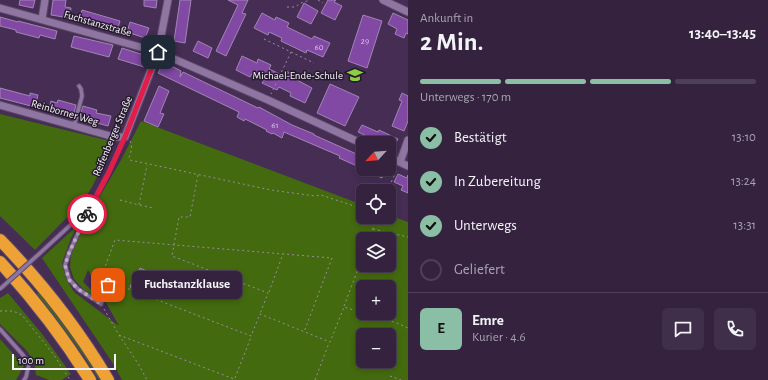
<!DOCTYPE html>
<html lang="de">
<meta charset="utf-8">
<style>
body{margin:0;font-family:"Alegreya Sans",sans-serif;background:#3f2f4a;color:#f1f3f6;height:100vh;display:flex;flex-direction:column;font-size:15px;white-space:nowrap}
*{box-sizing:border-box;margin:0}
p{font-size:13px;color:#a9a4b0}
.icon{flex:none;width:22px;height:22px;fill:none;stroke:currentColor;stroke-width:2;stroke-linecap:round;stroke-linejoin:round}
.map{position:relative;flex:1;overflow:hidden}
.sheet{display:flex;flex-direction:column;background:#34223f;width:360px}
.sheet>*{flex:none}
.needle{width:26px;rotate:244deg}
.buttons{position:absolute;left:356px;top:136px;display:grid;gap:8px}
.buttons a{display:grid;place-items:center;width:40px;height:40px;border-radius:6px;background:#34223f;box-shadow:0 2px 6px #0003,0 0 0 1px #4e3f59;font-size:20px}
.scale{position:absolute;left:12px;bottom:10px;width:104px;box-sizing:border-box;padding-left:4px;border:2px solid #f8f2fc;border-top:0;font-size:11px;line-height:14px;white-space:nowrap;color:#f8f2fc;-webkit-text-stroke:3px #251b2d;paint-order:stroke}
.pin{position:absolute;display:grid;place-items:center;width:34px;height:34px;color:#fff;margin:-17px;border-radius:8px;box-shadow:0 2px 6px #0006}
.courier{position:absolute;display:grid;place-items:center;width:40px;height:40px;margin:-20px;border:3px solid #e11d48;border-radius:50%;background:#fff;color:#222;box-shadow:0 1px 5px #0007}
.bubble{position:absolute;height:28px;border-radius:6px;background:#34223f;box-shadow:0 2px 6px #0003,0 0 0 1px #4e3f59;font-size:13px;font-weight:700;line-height:28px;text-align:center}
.headline em{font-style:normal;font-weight:700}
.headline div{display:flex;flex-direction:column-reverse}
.headline{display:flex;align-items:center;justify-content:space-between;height:68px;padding:0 12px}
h1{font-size:26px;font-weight:700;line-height:30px}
.bar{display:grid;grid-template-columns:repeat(4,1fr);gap:6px 4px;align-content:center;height:48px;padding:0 12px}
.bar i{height:5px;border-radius:3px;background:#4e3f59}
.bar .current{background:#8abfa5}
.bar p{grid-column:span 4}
.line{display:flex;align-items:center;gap:10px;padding:0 12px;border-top:1px solid #4e3f59}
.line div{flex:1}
.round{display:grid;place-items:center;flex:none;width:42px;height:42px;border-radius:6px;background:#3f2f4a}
ol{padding:0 12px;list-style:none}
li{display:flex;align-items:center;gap:12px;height:44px}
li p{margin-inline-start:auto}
li .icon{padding:4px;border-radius:50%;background:#8abfa5;color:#111;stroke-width:4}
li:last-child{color:#a9a4b0}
li i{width:22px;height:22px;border:2px solid #4e3f59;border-radius:50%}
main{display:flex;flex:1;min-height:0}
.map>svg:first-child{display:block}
</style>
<main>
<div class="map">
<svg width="408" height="380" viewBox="0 0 408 380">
<rect width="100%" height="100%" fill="#452d54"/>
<!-- green -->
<g fill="#436a0f" fill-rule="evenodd">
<polygon points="0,114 114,142 92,187 84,200 35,250 0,216"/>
<path d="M141,121L363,205V217H389V215L408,222V380H122L114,365L42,258L79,224L71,238L62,263L66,279L74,292L119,326L88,270L83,282L96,294L95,297L84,290L74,279L70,267L71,254L93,208L121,160ZM363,239H389V265H363ZM363,287H389V313H363ZM363,335H389V361H363Z"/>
<path d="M39,292C62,321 82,350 102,380H99C81,350 59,322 37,294Z"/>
<polygon points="8,293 43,335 71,374 62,380 49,380 36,375 34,361 26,350 0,324 0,298"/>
<polygon points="0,339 24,366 16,380 0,380"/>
</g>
<!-- building -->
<g fill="#8149a4" stroke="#a086b3">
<polygon points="20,0 35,0 33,8 19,5"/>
<polygon points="53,0 66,0 65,7 71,8 70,18 51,15"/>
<polygon points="144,0 157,0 156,8 144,6"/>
<polygon points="180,0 191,0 185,43 174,41"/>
<polygon points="228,0 248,0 242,13 246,14 226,56 216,51 238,5"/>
<polygon points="328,0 336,0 334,2 342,6 335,20 321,13"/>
<polygon points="304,3 318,11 311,24 297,17"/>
<polygon points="82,10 120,21 117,31 79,20"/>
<polygon points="262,13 275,20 276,17 289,23 287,27 312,39 314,36 330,43 323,57 307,50 306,53 281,41 282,38 269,32 268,35 254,28"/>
<polygon points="393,13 408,20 408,34 406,33 404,38 395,34 397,29 388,24"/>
<polygon points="363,15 382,21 367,68 348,61"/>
<polygon points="0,17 18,22 18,21 57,31 55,39 40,35 39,38 16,32 16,30 0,26"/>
<polygon points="130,22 149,28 145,38 127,32"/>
<polygon points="74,36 113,45 109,57 71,47"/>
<polygon points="198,41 212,48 208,58 193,51"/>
<polygon points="122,48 147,56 144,67 118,59"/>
<polygon points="242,56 257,63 258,59 271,65 269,69 284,76 286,71 299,77 297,80 312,88 305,103 290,96 291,93 279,87 277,90 262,83 264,80 252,74 250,77 236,70"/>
<polygon points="164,62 181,71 180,77 183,72 258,108 259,107 292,125 314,134 314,135 361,156 357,166 339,158 340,156 284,132 282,138 273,133 272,134 266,131 267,130 245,119 244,121 237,117 239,112 158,73"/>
<polygon points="330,84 359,97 345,126 317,113"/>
<polygon points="159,86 169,91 160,113 164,114 158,127 144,121"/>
<polygon points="0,88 30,96 30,93 38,95 35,107 0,98"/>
<polygon points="402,93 408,96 408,121 404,131 392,126 402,101 399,100"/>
<polygon points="58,100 76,105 73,117 49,110 51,101 57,103"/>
<polygon points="83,106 97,110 96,113 111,116 108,126 79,118"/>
<polygon points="362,125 378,132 379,130 398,139 393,148 389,146 389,143 382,143 358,132"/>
<polygon points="361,169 386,169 382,178"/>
<polygon points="398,174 407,178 408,175 408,193 401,190 403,186 394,182"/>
<polygon points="140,268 151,273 143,292 130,287 133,280 135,281"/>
</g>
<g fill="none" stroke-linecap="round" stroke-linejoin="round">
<defs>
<g id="lane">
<polyline points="74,126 82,96 81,89 79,86"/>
<polyline points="90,207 69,253 65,265 69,279 78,289 101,304 108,285 96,279"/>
<polyline points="39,254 90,207 108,174 124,138"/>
<polyline points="0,329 23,355 29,364 26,377 24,380"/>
</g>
<g id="street">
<polyline points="383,0 408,12"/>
<polyline points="0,8 158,52 268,100 363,144"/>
<polyline points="42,19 45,0"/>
<polyline points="0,105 114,137 125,137 158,52 168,0"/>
<polyline points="389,157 408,166"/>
<polyline points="400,162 408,140"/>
</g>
<g id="highway">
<path d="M0,240C41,282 78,329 108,380"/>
<path d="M0,262C33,298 64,338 90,380"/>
</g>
</defs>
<!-- lane casing -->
<use href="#lane" stroke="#5c4968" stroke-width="5.5"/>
<!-- street casing -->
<use href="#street" stroke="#5c4968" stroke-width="9"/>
<!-- highway casing -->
<use href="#highway" stroke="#5c4968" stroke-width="14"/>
<!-- path -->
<g stroke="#9b8ba4" stroke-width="1" stroke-dasharray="2 3" stroke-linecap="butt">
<polyline points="318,0 323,3"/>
<polyline points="287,7 295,7 301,3 310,0"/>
<polyline points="264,39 291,52 271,94"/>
<polyline points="291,52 314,63"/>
<path d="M130,141C133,147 131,152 129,157L130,160L271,190L315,196L321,195L363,209"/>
<polyline points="198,175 190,217 179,217 172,256 268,293 260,314"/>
<polyline points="387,191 397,170"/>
<polyline points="120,200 139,205 147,165"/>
<polyline points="140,205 153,208"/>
<polyline points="373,229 408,237"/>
<polyline points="369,239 377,217"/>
<polyline points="102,275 115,240 332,258 304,332"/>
<polyline points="114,284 116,284 251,336 260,314 330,342 344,307 363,313"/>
<polyline points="269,292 283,254"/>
<polyline points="344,306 363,256"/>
<polyline points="104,309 119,335 139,365 147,380"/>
<polyline points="0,311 13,311 22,315 54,355 70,380"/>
<polyline points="363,313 397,323 408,328"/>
<polyline points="119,335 234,379"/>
<polyline points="390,376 401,380"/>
<polyline points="235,378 251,337"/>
<polyline points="315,380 329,343"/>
</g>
<!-- lane -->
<use href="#lane" stroke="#8f75a1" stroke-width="3.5"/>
<!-- street -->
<use href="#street" stroke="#8f75a1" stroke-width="7"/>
<!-- highway -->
<use href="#highway" stroke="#eea236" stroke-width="12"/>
<defs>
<polyline id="lane-bridge" points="0,289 39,254"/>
</defs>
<!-- lane-bridge casing -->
<use href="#lane-bridge" stroke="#5c4968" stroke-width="5.5" stroke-linecap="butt"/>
<!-- lane-bridge -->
<use href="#lane-bridge" stroke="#8f75a1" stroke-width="3.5"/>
</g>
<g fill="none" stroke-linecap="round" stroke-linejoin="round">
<!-- done -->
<polyline stroke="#b9adc1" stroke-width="4" stroke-dasharray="0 7.2" points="87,214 69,253 65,265 69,280 78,289 101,304 108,285"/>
<!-- route -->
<polyline stroke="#e11d48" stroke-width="5" points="87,214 108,174 125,137 158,52"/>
</g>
<!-- icons -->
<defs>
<symbol id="school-bare" viewBox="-9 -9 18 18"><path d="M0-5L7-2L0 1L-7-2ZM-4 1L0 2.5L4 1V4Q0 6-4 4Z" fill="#8ece43" stroke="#251b2d" stroke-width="2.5" paint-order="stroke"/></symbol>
</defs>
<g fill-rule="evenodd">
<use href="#school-bare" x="344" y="64" width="22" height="22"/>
</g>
<g text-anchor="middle" stroke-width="3" stroke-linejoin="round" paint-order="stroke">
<!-- number labels -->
<g font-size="9" fill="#dac8e6">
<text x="365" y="44">29</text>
<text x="319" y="50">60</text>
<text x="275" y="128">61</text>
</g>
<!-- street labels -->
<g font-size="11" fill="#f8f2fc" stroke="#251b2d">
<text transform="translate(98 23) rotate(16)" y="4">Fuchstanzstraße</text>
<text transform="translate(65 112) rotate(16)" y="4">Reinborner Weg</text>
<text transform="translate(112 136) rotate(-67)" y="4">Reifenberger Straße</text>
</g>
<!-- poi labels -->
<g font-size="11" fill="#f8f2fc" stroke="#251b2d" text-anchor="end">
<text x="343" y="79">Michael-Ende-Schule</text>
</g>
</g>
</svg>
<div class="buttons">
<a><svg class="needle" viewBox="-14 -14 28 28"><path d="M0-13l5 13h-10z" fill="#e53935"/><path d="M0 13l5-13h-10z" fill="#a9a4b0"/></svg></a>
<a><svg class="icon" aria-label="locate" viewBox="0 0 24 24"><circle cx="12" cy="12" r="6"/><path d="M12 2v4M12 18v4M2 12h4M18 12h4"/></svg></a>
<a><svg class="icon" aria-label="layers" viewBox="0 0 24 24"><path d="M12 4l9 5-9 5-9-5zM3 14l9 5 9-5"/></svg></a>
<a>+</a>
<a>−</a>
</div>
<div class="scale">100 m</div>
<div class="pin" style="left:108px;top:285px;background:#ea580c"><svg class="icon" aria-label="bag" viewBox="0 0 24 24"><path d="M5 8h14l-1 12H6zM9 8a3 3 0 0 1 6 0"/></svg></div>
<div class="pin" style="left:158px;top:52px;background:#1f2937"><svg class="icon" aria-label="home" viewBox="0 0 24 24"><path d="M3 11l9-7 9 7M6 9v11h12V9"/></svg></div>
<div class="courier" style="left:87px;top:214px"><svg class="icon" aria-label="bike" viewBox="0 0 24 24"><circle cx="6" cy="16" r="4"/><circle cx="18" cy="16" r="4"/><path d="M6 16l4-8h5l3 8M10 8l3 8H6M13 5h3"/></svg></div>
<div class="bubble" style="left:132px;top:271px;width:110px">Fuchstanzklause</div>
</div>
<section class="sheet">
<div class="headline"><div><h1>2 Min.</h1><p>Ankunft in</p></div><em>13:40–13:45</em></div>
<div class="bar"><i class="current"></i><i class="current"></i><i class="current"></i><i></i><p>Unterwegs · 170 m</p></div>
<ol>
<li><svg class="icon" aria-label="check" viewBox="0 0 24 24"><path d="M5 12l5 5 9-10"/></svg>Bestätigt<p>13:10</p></li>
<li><svg class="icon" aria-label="check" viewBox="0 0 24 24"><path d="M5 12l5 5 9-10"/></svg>In Zubereitung<p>13:24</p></li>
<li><svg class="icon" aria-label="check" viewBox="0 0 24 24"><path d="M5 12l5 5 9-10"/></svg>Unterwegs<p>13:31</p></li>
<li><i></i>Geliefert</li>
</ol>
<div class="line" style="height:72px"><b class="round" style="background:#8abfa5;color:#111">E</b><div><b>Emre</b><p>Kurier · 4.6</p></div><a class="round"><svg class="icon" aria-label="chat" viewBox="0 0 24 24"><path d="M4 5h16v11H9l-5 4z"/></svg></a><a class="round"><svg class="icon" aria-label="phone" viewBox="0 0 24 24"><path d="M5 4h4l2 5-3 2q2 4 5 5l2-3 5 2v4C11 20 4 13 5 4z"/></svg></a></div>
</section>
</main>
